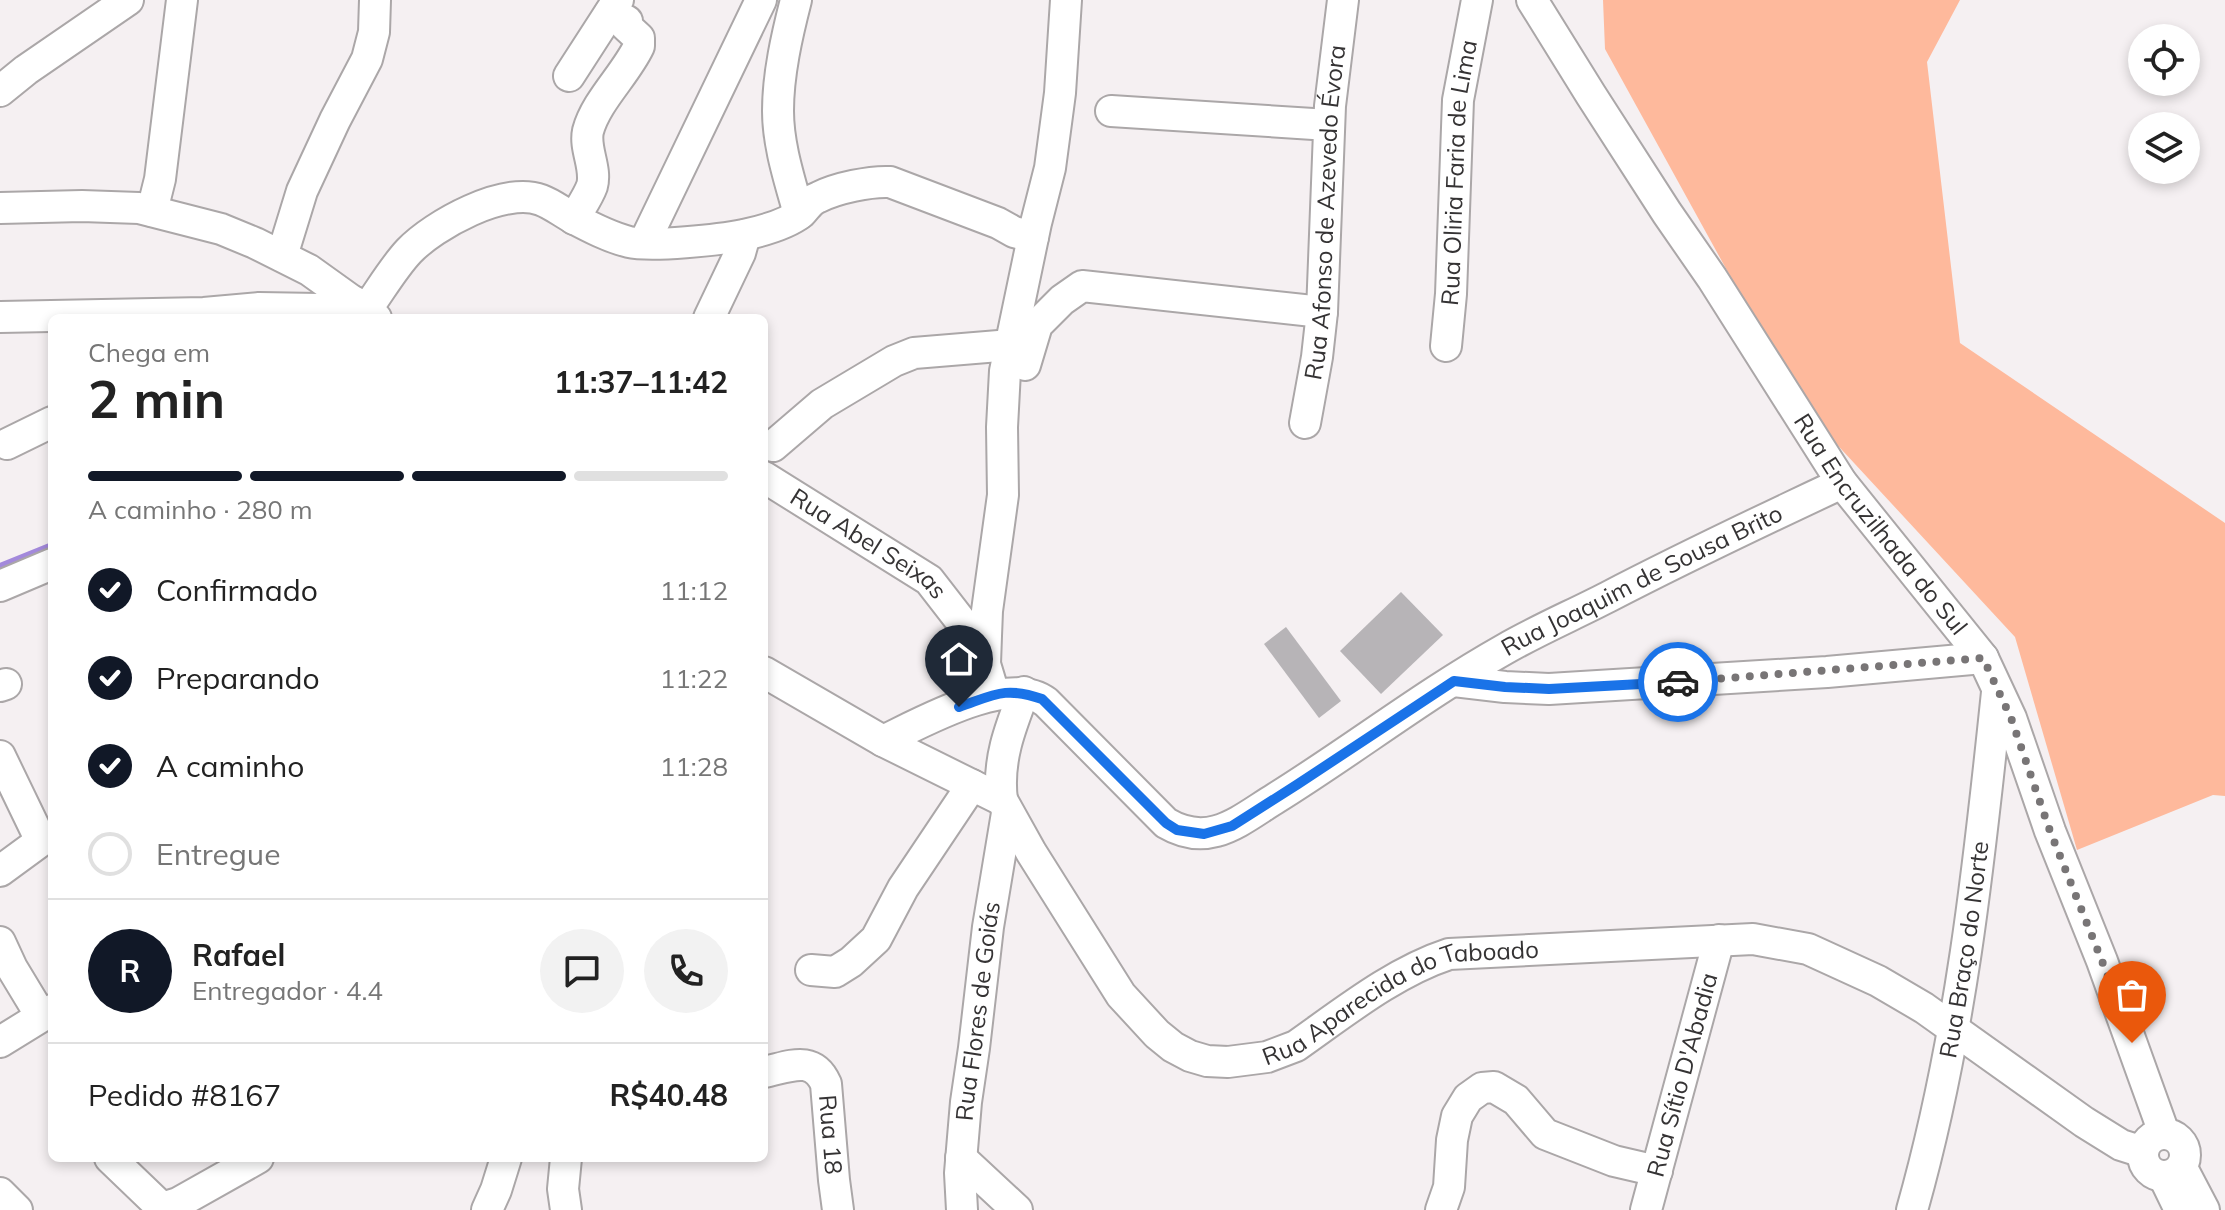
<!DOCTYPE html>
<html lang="pt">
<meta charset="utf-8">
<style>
body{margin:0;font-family:Mulish,sans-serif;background:#f2f2f2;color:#222;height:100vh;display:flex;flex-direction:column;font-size:30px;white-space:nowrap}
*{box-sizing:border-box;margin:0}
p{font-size:26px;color:#767676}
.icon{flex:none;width:44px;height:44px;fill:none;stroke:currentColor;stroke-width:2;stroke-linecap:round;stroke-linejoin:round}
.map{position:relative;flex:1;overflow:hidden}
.details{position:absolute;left:48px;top:314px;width:720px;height:848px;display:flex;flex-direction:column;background:#fff;border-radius:12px;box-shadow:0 4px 12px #0003}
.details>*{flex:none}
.controls{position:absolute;left:2128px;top:24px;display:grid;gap:16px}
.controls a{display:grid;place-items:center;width:72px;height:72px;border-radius:50%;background:#fff;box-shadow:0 4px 12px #0003;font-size:40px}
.pin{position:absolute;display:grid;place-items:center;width:68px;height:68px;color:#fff;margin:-82px -34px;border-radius:50% 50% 50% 0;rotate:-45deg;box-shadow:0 0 8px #0007}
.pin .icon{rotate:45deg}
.courier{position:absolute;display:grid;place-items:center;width:80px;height:80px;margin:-40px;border:6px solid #1a73e8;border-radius:50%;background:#fff;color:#222;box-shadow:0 2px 10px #0007}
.overview em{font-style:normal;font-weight:700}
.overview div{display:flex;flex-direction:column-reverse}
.overview{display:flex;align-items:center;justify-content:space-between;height:136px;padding:0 40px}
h1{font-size:52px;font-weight:700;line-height:60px}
.bar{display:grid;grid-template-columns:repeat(4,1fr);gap:12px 8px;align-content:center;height:96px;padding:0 40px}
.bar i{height:10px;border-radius:6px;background:#e0e0e0}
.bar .current{background:#111827}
.bar p{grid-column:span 4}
.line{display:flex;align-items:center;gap:20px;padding:0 40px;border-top:2px solid #e0e0e0}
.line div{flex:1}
.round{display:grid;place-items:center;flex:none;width:84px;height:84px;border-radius:42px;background:#f2f2f2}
ol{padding:0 40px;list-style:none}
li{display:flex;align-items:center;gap:24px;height:88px}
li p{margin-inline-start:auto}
li .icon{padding:8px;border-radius:50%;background:#111827;color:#fff;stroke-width:4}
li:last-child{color:#767676}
li i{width:44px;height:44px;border:4px solid #e0e0e0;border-radius:50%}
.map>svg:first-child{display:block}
</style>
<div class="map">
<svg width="2225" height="1210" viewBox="0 0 2225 1210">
<rect width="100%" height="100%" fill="#f5f0f2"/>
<!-- green -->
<polygon fill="#feb99c" points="1603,0 1960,0 1927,62 1960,343 2225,523 2225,796 2213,795 2077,850 2015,637 1830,437 1751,314 1605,49"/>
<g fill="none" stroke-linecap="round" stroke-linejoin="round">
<!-- stream -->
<polyline stroke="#a389db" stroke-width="6" points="0,566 52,545"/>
</g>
<!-- building -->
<g fill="#b7b4b7">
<polygon points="1401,592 1443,635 1381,694 1340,651"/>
<polygon points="1286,627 1341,701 1319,718 1264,644"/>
</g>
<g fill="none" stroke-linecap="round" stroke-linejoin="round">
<defs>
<g id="minor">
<path d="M796,0C787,35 778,74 778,111C778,146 790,181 799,214"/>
<path id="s1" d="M1532,0L1591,95L1667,213L1712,278L1842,483L1983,658L2011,718L2050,831L2102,961L2164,1133"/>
<polyline points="569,76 618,0"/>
<polyline points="0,91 26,70 128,0"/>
<polyline points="1111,111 1329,125"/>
<polyline points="0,208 82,206 139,208 221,229 255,243 309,270 376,318"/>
<polyline points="152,211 160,179 182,0"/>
<path d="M574,219C580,208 588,197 592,186C597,168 584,149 588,131C596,101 626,74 639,46V38L626,26L627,21L610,13"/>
<polyline points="644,243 761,0"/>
<polyline points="282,256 302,191 335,120 367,59 374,32 375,0"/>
<path d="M366,310C380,291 393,268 409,251C434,225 504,186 541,200C552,204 562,212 573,218C590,227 609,237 629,242C651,247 720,240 744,235C762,231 787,224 801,213C807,207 810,200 819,197C837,188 870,181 890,182L998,223L1014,232L1033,237"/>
<polyline points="0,317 204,313 259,308 319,309 355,302"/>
<polyline points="709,318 740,253 745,235"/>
<path id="s2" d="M1446,346L1451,294L1458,100L1477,0"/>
<polyline points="1025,365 1037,325 1062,300 1082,286 1322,312"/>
<path id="s3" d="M1305,423L1317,357L1322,312L1330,106L1343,0"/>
<polyline points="7,444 52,422"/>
<polyline points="773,446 822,404 894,361 914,353 1011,345"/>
<path id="s4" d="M764,477L929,580L960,620L984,662"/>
<polyline points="0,586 52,564"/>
<path id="s5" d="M764,672L883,741L1002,800L1031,852L1121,995L1157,1034L1173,1047L1190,1056L1207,1061L1228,1062L1267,1057L1296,1046C1343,1013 1394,972 1449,954L1753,939L1808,949L1878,981L1924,1008L2084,1122L2121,1145L2143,1152"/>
<polyline points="1454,681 1505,687 1549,689 1827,672 1983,658"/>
<polyline points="0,686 6,684"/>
<polyline points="994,694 985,664 986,636 987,611 1003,495 1002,427 1005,371 1036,223 1050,168 1060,93 1066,0"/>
<path id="s6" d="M883,741C921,723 1008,673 1046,702L1166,823C1210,849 1240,820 1276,798C1353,750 1425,694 1505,649C1538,630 1573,615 1608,597C1685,557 1763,520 1842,483"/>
<polyline points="0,756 41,841 0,871"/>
<path d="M1002,800C997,761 1010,728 1024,692"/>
<polyline points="0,942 12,968 41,1016"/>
<polyline points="811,970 835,972 851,962 876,939 903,888 972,785"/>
<polyline points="0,1042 52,1010"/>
<path id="s7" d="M764,1072C789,1067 813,1054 826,1084L834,1180L838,1210"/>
<circle cx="2164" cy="1155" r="21"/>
<polyline points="110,1158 159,1205 165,1207 178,1203 258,1158"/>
<polyline points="566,1158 563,1189 566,1210"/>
<polyline points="961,1158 1017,1210"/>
<polyline points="2182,1168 2204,1210"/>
<polyline points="2164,1177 2180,1210"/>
<polyline points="0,1193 17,1210"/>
<polyline points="487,1210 496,1190 506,1158"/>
<path id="s8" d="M962,1210L960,1173L966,1102L974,1048L988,927L1007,813"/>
<polyline points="1441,1210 1449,1187 1452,1140 1457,1116 1468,1098 1482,1088 1494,1087 1516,1100 1545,1134 1614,1161 1657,1171"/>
<path id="s9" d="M1646,1210L1719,940"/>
<path id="s10" d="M1912,1210C1960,1041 1979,866 1997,692"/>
</g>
</defs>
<!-- minor casing -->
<use href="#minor" stroke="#aba7a8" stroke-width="34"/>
<!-- minor -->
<use href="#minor" stroke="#fff" stroke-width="30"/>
</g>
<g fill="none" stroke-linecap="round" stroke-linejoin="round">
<!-- done -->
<polyline stroke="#787576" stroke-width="8" stroke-dasharray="0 14.4" points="1678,682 1983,658 2011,718 2050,831 2102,961 2132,1043"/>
<!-- route -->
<path stroke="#1a73e8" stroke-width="10" d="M959,707C994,695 1005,686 1042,699L1166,823L1177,830L1204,834L1232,826L1298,784L1454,681L1505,687L1549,689L1678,682"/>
</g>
<g text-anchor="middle" stroke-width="6" stroke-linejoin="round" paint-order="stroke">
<!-- street labels -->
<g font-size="24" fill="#353334" stroke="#fff">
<text dy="8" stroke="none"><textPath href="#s2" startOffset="174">Rua Oliria Faria de Lima</textPath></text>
<text dy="8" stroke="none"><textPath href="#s3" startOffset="212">Rua Afonso de Azevedo Évora</textPath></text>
<text dy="8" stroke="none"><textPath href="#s1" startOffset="630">Rua Encruzilhada do Sul</textPath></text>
<text dy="8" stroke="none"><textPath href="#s4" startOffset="124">Rua Abel Seixas</textPath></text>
<text dy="8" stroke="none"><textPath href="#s6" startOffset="892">Rua Joaquim de Sousa Brito</textPath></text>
<text dy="8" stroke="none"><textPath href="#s10" startOffset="266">Rua Braço do Norte</textPath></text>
<text dy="8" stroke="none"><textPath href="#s5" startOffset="818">Rua Aparecida do Taboado</textPath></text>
<text dy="8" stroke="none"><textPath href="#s8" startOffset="200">Rua Flores de Goiás</textPath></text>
<text dy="8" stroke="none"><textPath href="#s9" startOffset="140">Rua Sítio D'Abadia</textPath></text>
<text dy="8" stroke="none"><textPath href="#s7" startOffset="122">Rua 18</textPath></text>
</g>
</g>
</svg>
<div class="controls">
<a><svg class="icon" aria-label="locate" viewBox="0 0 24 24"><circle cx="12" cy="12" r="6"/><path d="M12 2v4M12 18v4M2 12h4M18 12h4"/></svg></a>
<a><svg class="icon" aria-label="layers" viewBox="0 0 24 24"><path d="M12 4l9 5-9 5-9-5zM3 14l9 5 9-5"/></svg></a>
</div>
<div class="pin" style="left:2132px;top:1043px;background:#ea580c"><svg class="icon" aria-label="bag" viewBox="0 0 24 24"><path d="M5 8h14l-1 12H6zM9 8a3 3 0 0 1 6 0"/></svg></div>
<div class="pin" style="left:959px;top:707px;background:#1f2937"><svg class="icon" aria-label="home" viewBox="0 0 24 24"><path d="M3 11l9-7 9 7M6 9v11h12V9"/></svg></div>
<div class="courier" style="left:1678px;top:682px"><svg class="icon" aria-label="car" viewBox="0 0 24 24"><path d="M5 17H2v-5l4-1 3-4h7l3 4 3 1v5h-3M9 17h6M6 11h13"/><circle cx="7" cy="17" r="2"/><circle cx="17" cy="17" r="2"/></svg></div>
<section class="details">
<div class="overview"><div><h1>2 min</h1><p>Chega em</p></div><em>11:37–11:42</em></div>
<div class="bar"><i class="current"></i><i class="current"></i><i class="current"></i><i></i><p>A caminho · 280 m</p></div>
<ol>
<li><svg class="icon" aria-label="check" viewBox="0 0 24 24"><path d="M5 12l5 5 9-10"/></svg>Confirmado<p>11:12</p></li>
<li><svg class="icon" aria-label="check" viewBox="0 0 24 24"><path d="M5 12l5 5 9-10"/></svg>Preparando<p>11:22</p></li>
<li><svg class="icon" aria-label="check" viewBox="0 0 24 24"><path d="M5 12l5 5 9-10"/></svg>A caminho<p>11:28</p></li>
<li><i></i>Entregue</li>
</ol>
<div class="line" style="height:144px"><b class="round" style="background:#111827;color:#fff">R</b><div><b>Rafael</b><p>Entregador · 4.4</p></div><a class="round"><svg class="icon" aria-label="chat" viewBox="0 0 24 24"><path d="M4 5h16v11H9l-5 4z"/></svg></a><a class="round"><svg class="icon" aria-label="phone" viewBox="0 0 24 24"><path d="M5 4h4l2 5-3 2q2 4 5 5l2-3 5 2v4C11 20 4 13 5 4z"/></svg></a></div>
<div class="line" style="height:104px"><div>Pedido #8167</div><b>R$40.48</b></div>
</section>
</div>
